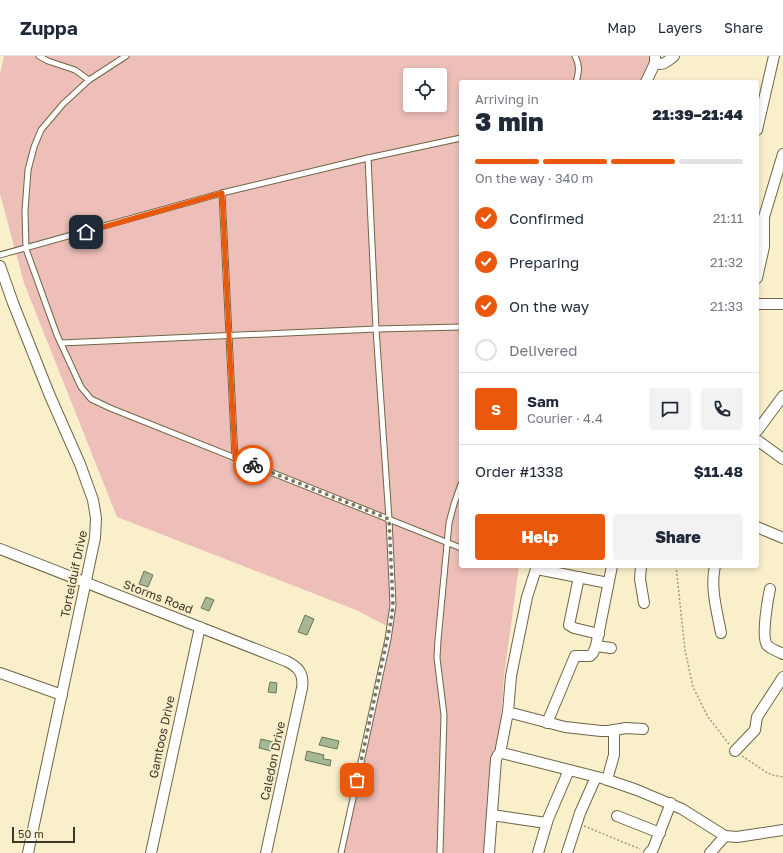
<!DOCTYPE html>
<meta charset="utf-8">
<style>
body{margin:0;font-family:"Golos Text",sans-serif;background:#f2f2f3;color:#1f2937;height:100vh;display:flex;flex-direction:column;font-size:15px;white-space:nowrap}
*{box-sizing:border-box;margin:0}
p{font-size:13px;color:#747a83}
.icon{flex:none;width:22px;height:22px;fill:none;stroke:currentColor;stroke-width:2;stroke-linecap:round;stroke-linejoin:round}
.map{position:relative;flex:1;overflow:hidden}
.side{position:absolute;left:459px;top:24px;width:300px;height:488px;display:flex;flex-direction:column;background:#fff;border-radius:4px;box-shadow:0 2px 6px #0003}
.side>*{flex:none}
.tools{position:absolute;left:403px;top:12px;display:grid;gap:8px}
.tools a{display:grid;place-items:center;width:44px;height:44px;border-radius:4px;background:#fff;box-shadow:0 2px 6px #0003;font-size:20px}
.scale{position:absolute;left:12px;bottom:10px;width:63px;box-sizing:border-box;padding-left:4px;border:2px solid #3b3729;border-top:0;font-size:11px;line-height:14px;white-space:nowrap;color:#3b3729;-webkit-text-stroke:3px #f9efcb;paint-order:stroke}
.pin{position:absolute;display:grid;place-items:center;width:34px;height:34px;color:#fff;margin:-17px;border-radius:8px;box-shadow:0 2px 6px #0006}
.courier{position:absolute;display:grid;place-items:center;width:40px;height:40px;margin:-20px;border:3px solid #ea580c;border-radius:50%;background:#fff;color:#222;box-shadow:0 1px 5px #0007}
.head em{font-style:normal;font-weight:800}
.head div{display:flex;flex-direction:column-reverse}
.head{display:flex;align-items:center;justify-content:space-between;height:68px;padding:0 16px}
h1{font-size:26px;font-weight:800;line-height:30px}
.bar{display:grid;grid-template-columns:repeat(4,1fr);gap:6px 4px;align-content:center;height:48px;padding:0 16px}
.bar i{height:5px;border-radius:3px;background:#e0e1e3}
.bar .selected{background:#ea580c}
.bar p{grid-column:span 4}
.line{display:flex;align-items:center;gap:10px;padding:0 16px;border-top:1px solid #e0e1e3}
.line div{flex:1}
.round{display:grid;place-items:center;flex:none;width:42px;height:42px;border-radius:4px;background:#f2f2f3}
ol{padding:0 16px;list-style:none}
li{display:flex;align-items:center;gap:12px;height:44px}
li p{margin-inline-start:auto}
li .icon{padding:4px;border-radius:50%;background:#ea580c;color:#fff;stroke-width:4}
li:last-child{color:#747a83}
li i{width:22px;height:22px;border:2px solid #e0e1e3;border-radius:50%}
.primary-button{display:flex;gap:8px;margin-top:auto;padding:8px 16px}
.primary-button a{flex:1;height:46px;border-radius:4px;background:#ea580c;color:#fff;font-size:16px;font-weight:800;line-height:46px;text-align:center}
.primary-button a+a{background:#f2f2f3;color:#1f2937}
header{display:flex;align-items:center;gap:24px;box-sizing:border-box;height:56px;padding:0 20px;background:#fff;border-bottom:1px solid #e0e1e3}
header strong{font-size:19px}
nav{display:flex;gap:22px;margin-inline-start:auto;font-size:14px}
.map>svg:first-child{display:block}
</style>
<header>
<strong>Zuppa</strong>
<nav><a>Map</a><a>Layers</a><a>Share</a></nav>
</header>
<div class="map">
<svg width="783" height="797" viewBox="0 0 783 797">
<rect width="100%" height="100%" fill="#f9efcb"/>
<!-- green -->
<path fill="#edbfb8" fill-rule="evenodd" d="M4,0H654L649,26H461V510H519L504,620L492,797H341L385,589L387,570L356,554L117,461L24,227L0,138V19ZM410,19H440V49H410Z"/>
<!-- building -->
<g fill="#a6b796" stroke="#697859">
<polygon points="144,515 153,519 148,531 139,528"/>
<polygon points="206,541 214,544 209,555 201,552"/>
<polygon points="305,559 314,563 307,579 298,576"/>
<polygon points="270,626 277,627 276,637 268,636"/>
<polygon points="322,681 339,685 337,693 319,689"/>
<polygon points="261,683 273,686 271,695 259,692"/>
<polygon points="307,695 324,699 323,703 331,704 330,710 305,704"/>
</g>
<g fill="none" stroke-linecap="round" stroke-linejoin="round">
<defs>
<g id="lane">
<polyline points="39,0 48,5 75,14 89,24"/>
<polyline points="126,0 89,24 63,48 41,74 34,91 28,114 25,155 26,193 57,279 81,331 91,343 110,352 461,492"/>
<path d="M575,0C580,9 579,16 576,26"/>
<polyline points="222,137 235,402"/>
<polyline points="0,199 222,137 368,102 461,82"/>
<polyline points="61,287 376,273 461,271"/>
<polyline points="341,797 388,583 393,549 389,463 376,273 368,102"/>
<polyline points="440,797 444,659 437,602 438,584 449,467 454,448 461,428"/>
</g>
<g id="street">
<path d="M655,0V6C662,11 668,5 674,0"/>
<polyline points="646,26 655,7"/>
<polyline points="757,74 774,0"/>
<polyline points="0,210 13,247 50,340 80,408 93,444 96,462 95,482 28,797"/>
<polyline points="757,222 764,191 764,161 783,98"/>
<polyline points="757,248 783,248"/>
<polyline points="757,375 783,340"/>
<polyline points="757,384 783,403"/>
<polyline points="757,471 783,482"/>
<path d="M0,493L286,605C299,611 304,618 302,632L266,797"/>
<polyline points="537,510 527,541 511,620 508,656 501,692 502,697 605,723 637,734 682,753 725,780 737,781 783,774"/>
<polyline points="641,510 640,523 644,547"/>
<path d="M715,510C710,532 717,555 721,577"/>
<polyline points="537,513 608,527"/>
<polyline points="579,521 569,569 574,572 599,578"/>
<path d="M770,533C768,542 761,581 767,589C770,593 778,595 783,598"/>
<polyline points="596,590 611,592"/>
<polyline points="0,617 62,639"/>
<polyline points="508,656 565,671 601,675 608,675 626,672 643,673"/>
<polyline points="547,667 575,600 590,600 593,597 596,590 612,510"/>
<polyline points="735,695 755,674 757,661 783,621"/>
<polyline points="607,724 614,699 614,674"/>
<polyline points="492,759 546,767"/>
<polyline points="617,760 660,777"/>
<polyline points="151,797 200,571"/>
<polyline points="489,797 496,703 498,699 501,695"/>
<polyline points="538,797 548,763 569,714"/>
<polyline points="567,797 580,757 596,721"/>
<polyline points="649,797 653,793 671,747"/>
<polyline points="710,797 725,780"/>
</g>
</defs>
<!-- lane casing -->
<use href="#lane" stroke="#6e6645" stroke-width="7"/>
<!-- street casing -->
<use href="#street" stroke="#6e6645" stroke-width="12"/>
<!-- path -->
<g stroke="#a19a80" stroke-width="1.5" stroke-dasharray="2 2" stroke-linecap="butt">
<polyline points="676,510 685,594 693,631 708,661 729,688"/>
<polyline points="742,700 766,716 772,719 783,721"/>
<polyline points="584,770 640,793"/>
</g>
<!-- lane -->
<use href="#lane" stroke="#fff" stroke-width="5"/>
<!-- street -->
<use href="#street" stroke="#fff" stroke-width="10"/>
</g>
<g fill="none" stroke-linecap="round" stroke-linejoin="round">
<!-- done -->
<polyline stroke="#7e7762" stroke-width="4" stroke-dasharray="0 7.2" points="253,409 389,463 393,549 391,565 357,724"/>
<!-- route -->
<polyline stroke="#ea580c" stroke-width="5" points="86,176 222,137 235,402 253,409"/>
</g>
<g text-anchor="middle" stroke-width="4" stroke-linejoin="round" paint-order="stroke">
<!-- street labels -->
<g font-size="12" fill="#3b3729" stroke="#f9efcb">
<text transform="translate(74 518) rotate(-78)" y="4">Tortelduif Drive</text>
<text transform="translate(158 541) rotate(21)" y="4">Storms Road</text>
<text transform="translate(162 681) rotate(-78)" y="4">Gamtoos Drive</text>
<text transform="translate(273 705) rotate(-78)" y="4">Caledon Drive</text>
</g>
</g>
</svg>
<div class="tools">
<a><svg class="icon" aria-label="locate" viewBox="0 0 24 24"><circle cx="12" cy="12" r="6"/><path d="M12 2v4M12 18v4M2 12h4M18 12h4"/></svg></a>
</div>
<div class="scale">50 m</div>
<div class="pin" style="left:357px;top:724px;background:#ea580c"><svg class="icon" aria-label="bag" viewBox="0 0 24 24"><path d="M5 8h14l-1 12H6zM9 8a3 3 0 0 1 6 0"/></svg></div>
<div class="pin" style="left:86px;top:176px;background:#1f2937"><svg class="icon" aria-label="home" viewBox="0 0 24 24"><path d="M3 11l9-7 9 7M6 9v11h12V9"/></svg></div>
<div class="courier" style="left:253px;top:409px"><svg class="icon" aria-label="bike" viewBox="0 0 24 24"><circle cx="6" cy="16" r="4"/><circle cx="18" cy="16" r="4"/><path d="M6 16l4-8h5l3 8M10 8l3 8H6M13 5h3"/></svg></div>
<section class="side">
<div class="head"><div><h1>3 min</h1><p>Arriving in</p></div><em>21:39–21:44</em></div>
<div class="bar"><i class="selected"></i><i class="selected"></i><i class="selected"></i><i></i><p>On the way · 340 m</p></div>
<ol>
<li><svg class="icon" aria-label="check" viewBox="0 0 24 24"><path d="M5 12l5 5 9-10"/></svg>Confirmed<p>21:11</p></li>
<li><svg class="icon" aria-label="check" viewBox="0 0 24 24"><path d="M5 12l5 5 9-10"/></svg>Preparing<p>21:32</p></li>
<li><svg class="icon" aria-label="check" viewBox="0 0 24 24"><path d="M5 12l5 5 9-10"/></svg>On the way<p>21:33</p></li>
<li><i></i>Delivered</li>
</ol>
<div class="line" style="height:72px"><b class="round" style="background:#ea580c;color:#fff">S</b><div><b>Sam</b><p>Courier · 4.4</p></div><a class="round"><svg class="icon" aria-label="chat" viewBox="0 0 24 24"><path d="M4 5h16v11H9l-5 4z"/></svg></a><a class="round"><svg class="icon" aria-label="phone" viewBox="0 0 24 24"><path d="M5 4h4l2 5-3 2q2 4 5 5l2-3 5 2v4C11 20 4 13 5 4z"/></svg></a></div>
<div class="line" style="height:52px"><div>Order #1338</div><b>$11.48</b></div>
<div class="primary-button"><a>Help</a><a>Share</a></div>
</section>
</div>
